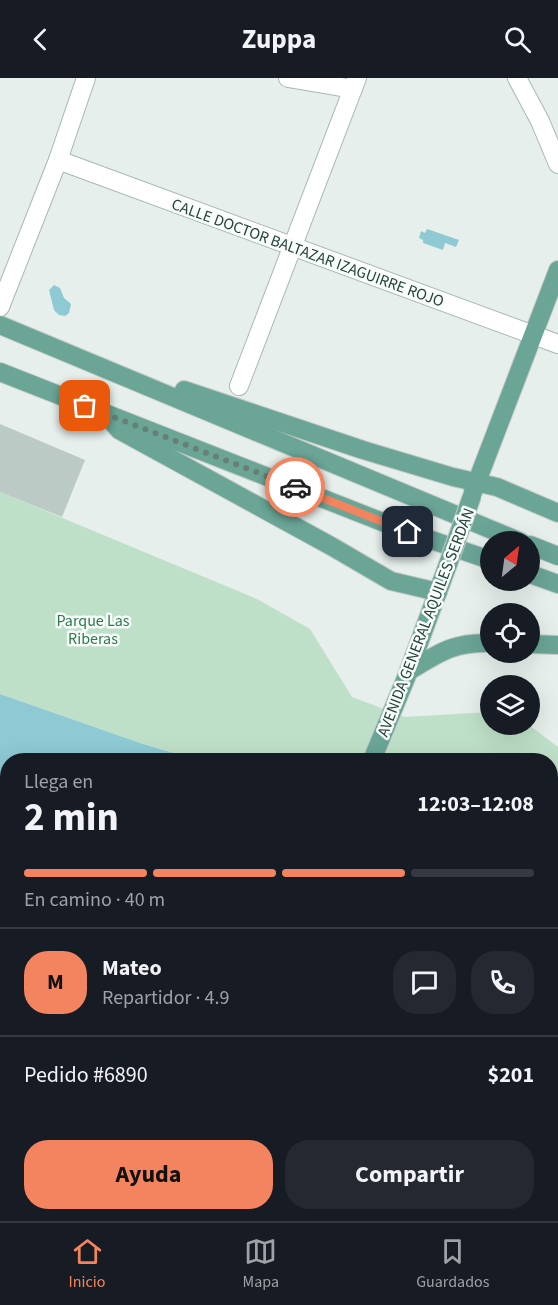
<!DOCTYPE html>
<html lang="es">
<meta charset="utf-8">
<style>
body{margin:0;font-family:"Source Sans 3",sans-serif;background:#242831;color:#f1f3f6;height:100vh;display:flex;flex-direction:column;font-size:22px;white-space:nowrap}
*{box-sizing:border-box;margin:0}
p{font-size:20px;color:#9ea1a6}
.icon{flex:none;width:33px;height:33px;fill:none;stroke:currentColor;stroke-width:2;stroke-linecap:round;stroke-linejoin:round}
.map{position:relative;flex:1;overflow:hidden}
.sheet{position:absolute;left:0px;top:675px;width:558px;height:468px;display:flex;flex-direction:column;background:#171b24;border-radius:24px 24px 0 0;box-shadow:0 6px 24px #0002}
.sheet>*{flex:none}
.needle{width:39px;rotate:29deg}
.fabs{position:absolute;left:480px;top:453px;display:grid;gap:12px}
.fabs a{display:grid;place-items:center;width:60px;height:60px;border-radius:50%;background:#171b24;box-shadow:0 6px 24px #0002;font-size:30px}
.pin{position:absolute;display:grid;place-items:center;width:51px;height:51px;color:#fff;margin:-26px;border-radius:12px;box-shadow:0 3px 9px #0006}
.courier{position:absolute;display:grid;place-items:center;width:60px;height:60px;margin:-30px;border:4px solid #f4845f;border-radius:50%;background:#fff;color:#222;box-shadow:0 2px 8px #0007}
.head em{font-style:normal;font-weight:700}
.head div{display:flex;flex-direction:column-reverse}
.head{display:flex;align-items:center;justify-content:space-between;height:102px;padding:0 24px}
h1{font-size:39px;font-weight:700;line-height:45px}
.bar{display:grid;grid-template-columns:repeat(4,1fr);gap:9px 6px;align-content:center;height:72px;padding:0 24px}
.bar i{height:8px;border-radius:4px;background:#363941}
.bar .selected{background:#f4845f}
.bar p{grid-column:span 4}
.line{display:flex;align-items:center;gap:15px;padding:0 24px;border-top:2px solid #363941}
.line div{flex:1}
.round{display:grid;place-items:center;flex:none;width:63px;height:63px;border-radius:24px;background:#242831}
.primary-button{display:flex;gap:12px;margin-top:auto;padding:12px 24px}
.primary-button a{flex:1;height:69px;border-radius:24px;background:#f4845f;color:#111;font-size:24px;font-weight:700;line-height:69px;text-align:center}
.primary-button a+a{background:#242831;color:#f1f3f6}
header{display:flex;justify-content:space-between;align-items:center;height:78px;padding:0 24px;background:#171b24;font-size:27px;font-weight:700}
.menu{display:flex;justify-content:space-around;align-items:center;height:84px;border-top:2px solid #363941;background:#171b24;font-size:16px;color:#9ea1a6}
.menu a{display:grid;justify-items:center;gap:3px}
.menu .selected{color:#f4845f}
.map>svg:first-child{display:block}
</style>
<header><svg class="icon" aria-label="back" viewBox="0 0 24 24"><path d="M15 5l-7 7 7 7"/></svg>Zuppa<svg class="icon" aria-label="search" viewBox="0 0 24 24"><circle cx="10" cy="10" r="6"/><path d="M15 15l6 6"/></svg></header>
<div class="map">
<svg width="558" height="1143" viewBox="0 0 558 1143">
<rect width="100%" height="100%" fill="#e6efeb"/>
<!-- green -->
<g fill="#bfe0c8">
<polygon points="0,414 257,521 310,551 352,619 405,639 490,634 490,646 529,647 558,669 558,813 551,811 550,682 197,682 143,666 0,616"/>
<polygon points="0,800 7,803 7,902 0,899"/>
<polygon points="550,947 558,948 558,1126 550,1122"/>
</g>
<!-- water -->
<g fill="#8ec9d4">
<polygon points="427,151 459,162 456,169 445,165 443,172 423,165 423,162 419,160 421,153 425,155"/>
<polygon points="54,207 60,210 64,220 71,226 69,235 65,238 59,237 54,232 49,212"/>
<polygon points="0,616 143,666 197,682 8,682 7,803 0,800"/>
<polygon points="550,811 558,813 558,948 551,947"/>
</g>
<!-- building -->
<polygon fill="#bbcac4" points="0,346 85,382 62,439 0,414"/>
<g fill="none" stroke-linecap="round" stroke-linejoin="round">
<defs>
<g id="minor">
<polyline points="288,0 353,11"/>
<polyline points="517,0 540,43 558,86"/>
<polyline points="58,82 558,266"/>
<polyline points="0,229 58,82 86,0"/>
<polyline points="239,308 357,0"/>
</g>
<g id="major">
<polyline points="0,247 521,464"/>
<polyline points="0,294 408,454 490,482"/>
<polyline points="184,312 363,372 453,399 497,409 558,435"/>
<polyline points="113,345 119,352 331,468 391,503 438,514"/>
<polyline points="473,414 558,192"/>
<polyline points="530,467 558,478"/>
<polyline points="530,496 558,506"/>
<polyline points="530,566 558,567"/>
<path d="M409,593C439,575 453,564 490,565"/>
<polyline points="372,682 406,600 447,489"/>
<polyline points="0,892 8,895"/>
<polyline points="0,917 8,920"/>
<polyline points="0,947 8,950"/>
<polyline points="431,1136 449,1143"/>
<polyline points="501,1136 519,1143"/>
<polyline points="65,1143 69,1136"/>
<polyline points="104,1143 109,1136"/>
<polyline points="133,1143 139,1136"/>
</g>
</defs>
<!-- minor casing -->
<use href="#minor" stroke="#a8b8b2" stroke-width="20"/>
<!-- major casing -->
<use href="#major" stroke="#c2cac8" stroke-width="20"/>
<!-- minor -->
<use href="#minor" stroke="#fff" stroke-width="18"/>
<!-- major -->
<use href="#major" stroke="#6aa596" stroke-width="18"/>
<defs>
<polyline id="major-bridge" points="447,489 472,418"/>
</defs>
<!-- major-bridge casing -->
<use href="#major-bridge" stroke="#c2cac8" stroke-width="20" stroke-linecap="butt"/>
<!-- major-bridge -->
<use href="#major-bridge" stroke="#6aa596" stroke-width="18"/>
</g>
<g fill="none" stroke-linecap="round" stroke-linejoin="round">
<!-- done -->
<polyline stroke="#687f78" stroke-width="6" stroke-dasharray="0 10.8" points="85,328 295,409"/>
<!-- route -->
<polyline stroke="#f4845f" stroke-width="8" points="295,409 408,454"/>
</g>
<g text-anchor="middle" stroke-width="5" stroke-linejoin="round" paint-order="stroke">
<!-- street labels -->
<g font-size="16" fill="#24423a" stroke="#f7fbf9">
<text transform="translate(308 174) rotate(20)" y="6">CALLE DOCTOR BALTAZAR IZAGUIRRE ROJO</text>
<text transform="translate(425 544) rotate(-69)" y="6">AVENIDA GENERAL AQUILES SERDÁN</text>
</g>
<!-- park labels -->
<g font-size="16" fill="#2d7a4b" stroke="#f7fbf9">
<text x="93" y="548">Parque Las<tspan x="93" dy="18">Riberas</tspan></text>
</g>
</g>
</svg>
<div class="fabs">
<a><svg class="needle" viewBox="-14 -14 28 28"><path d="M0-13l5 13h-10z" fill="#e53935"/><path d="M0 13l5-13h-10z" fill="#9ea1a6"/></svg></a>
<a><svg class="icon" aria-label="locate" viewBox="0 0 24 24"><circle cx="12" cy="12" r="6"/><path d="M12 2v4M12 18v4M2 12h4M18 12h4"/></svg></a>
<a><svg class="icon" aria-label="layers" viewBox="0 0 24 24"><path d="M12 4l9 5-9 5-9-5zM3 14l9 5 9-5"/></svg></a>
</div>
<div class="pin" style="left:85px;top:328px;background:#ea580c"><svg class="icon" aria-label="bag" viewBox="0 0 24 24"><path d="M5 8h14l-1 12H6zM9 8a3 3 0 0 1 6 0"/></svg></div>
<div class="pin" style="left:408px;top:454px;background:#1f2937"><svg class="icon" aria-label="home" viewBox="0 0 24 24"><path d="M3 11l9-7 9 7M6 9v11h12V9"/></svg></div>
<div class="courier" style="left:295px;top:409px"><svg class="icon" aria-label="car" viewBox="0 0 24 24"><path d="M5 17H2v-5l4-1 3-4h7l3 4 3 1v5h-3M9 17h6M6 11h13"/><circle cx="7" cy="17" r="2"/><circle cx="17" cy="17" r="2"/></svg></div>
<section class="sheet">
<div class="head"><div><h1>2 min</h1><p>Llega en</p></div><em>12:03–12:08</em></div>
<div class="bar"><i class="selected"></i><i class="selected"></i><i class="selected"></i><i></i><p>En camino · 40 m</p></div>
<div class="line" style="height:108px"><b class="round" style="background:#f4845f;color:#111">M</b><div><b>Mateo</b><p>Repartidor · 4.9</p></div><a class="round"><svg class="icon" aria-label="chat" viewBox="0 0 24 24"><path d="M4 5h16v11H9l-5 4z"/></svg></a><a class="round"><svg class="icon" aria-label="phone" viewBox="0 0 24 24"><path d="M5 4h4l2 5-3 2q2 4 5 5l2-3 5 2v4C11 20 4 13 5 4z"/></svg></a></div>
<div class="line" style="height:78px"><div>Pedido #6890</div><b>$201</b></div>
<div class="primary-button"><a>Ayuda</a><a>Compartir</a></div>
</section>
</div>
<nav class="menu">
<a class="selected"><svg class="icon" aria-label="home" viewBox="0 0 24 24"><path d="M3 11l9-7 9 7M6 9v11h12V9"/></svg>Inicio</a>
<a><svg class="icon" aria-label="map" viewBox="0 0 24 24"><path d="M3 6l6-2 6 2 6-2v14l-6 2-6-2-6 2zM9 4v14M15 6v14"/></svg>Mapa</a>
<a><svg class="icon" aria-label="saved" viewBox="0 0 24 24"><path d="M7 4h10v16l-5-4-5 4z"/></svg>Guardados</a>
</nav>
